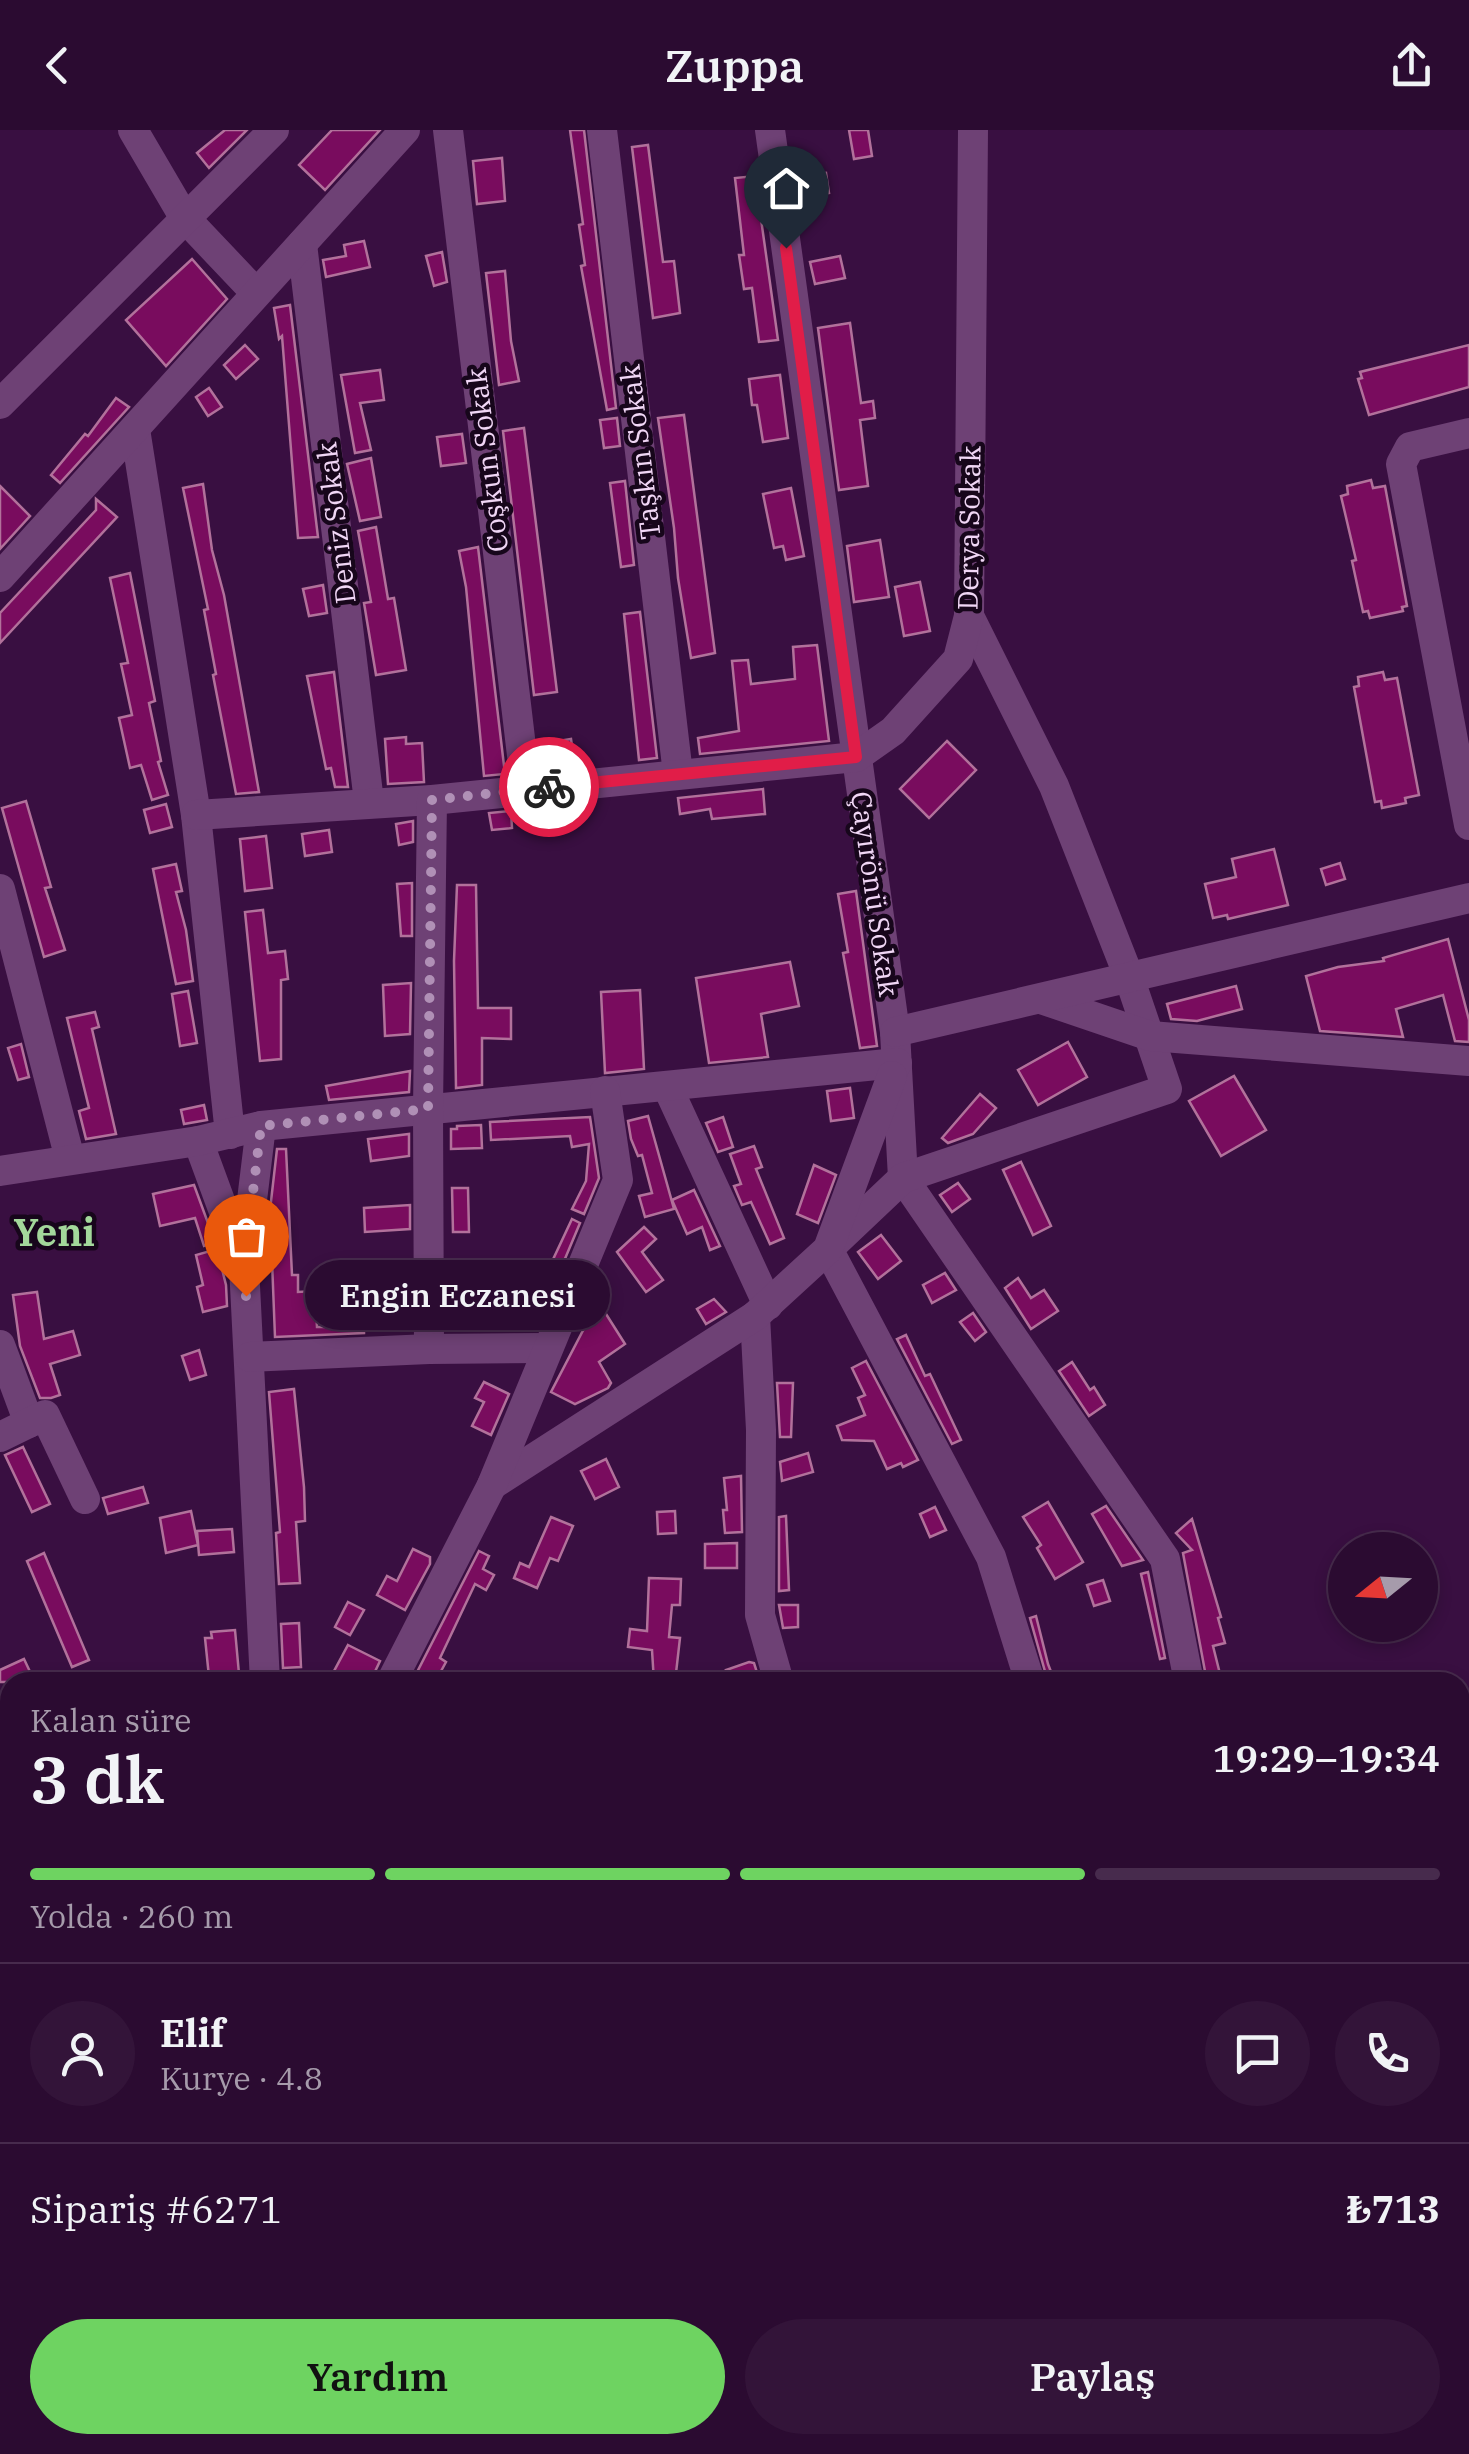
<!DOCTYPE html>
<html lang="tr">
<meta charset="utf-8">
<style>
body{margin:0;font-family:"IBM Plex Serif",serif;background:#331439;color:#f1f3f6;height:100vh;display:flex;flex-direction:column;font-size:38px;white-space:nowrap}
*{box-sizing:border-box;margin:0}
p{font-size:32px;color:#a69bab}
.icon{flex:none;width:55px;height:55px;fill:none;stroke:currentColor;stroke-width:2;stroke-linecap:round;stroke-linejoin:round}
.map{position:relative;flex:1;overflow:hidden}
.details{position:absolute;left:0px;top:1542px;width:1470px;height:782px;display:flex;flex-direction:column;background:#2b0b31;border-radius:30px 30px 0 0;box-shadow:0 5px 15px #0003,0 0 0 2px #472b4d}
.details>*{flex:none}
.needle{width:65px;rotate:252deg}
.buttons{position:absolute;left:1328px;top:1402px;display:grid;gap:20px}
.buttons a{display:grid;place-items:center;width:110px;height:110px;border-radius:50%;background:#2b0b31;box-shadow:0 5px 15px #0003,0 0 0 2px #472b4d;font-size:50px}
.pin{position:absolute;display:grid;place-items:center;width:85px;height:85px;color:#fff;margin:-102px -42px;border-radius:50% 50% 50% 0;rotate:-45deg;box-shadow:0 0 10px #0007}
.pin .icon{rotate:45deg}
.courier{position:absolute;display:grid;place-items:center;width:100px;height:100px;margin:-50px;border:8px solid #e11d48;border-radius:50%;background:#fff;color:#222;box-shadow:0 2px 12px #0007}
.bubble{position:absolute;height:70px;border-radius:35px;background:#2b0b31;box-shadow:0 5px 15px #0003,0 0 0 2px #472b4d;font-size:32px;font-weight:600;line-height:70px;text-align:center}
.summary em{font-style:normal;font-weight:600}
.summary div{display:flex;flex-direction:column-reverse}
.summary{display:flex;align-items:center;justify-content:space-between;height:170px;padding:0 30px}
h1{font-size:65px;font-weight:600;line-height:75px}
.bar{display:grid;grid-template-columns:repeat(4,1fr);gap:15px 10px;align-content:center;height:120px;padding:0 30px}
.bar i{height:12px;border-radius:8px;background:#472b4d}
.bar .on{background:#6ed361}
.bar p{grid-column:span 4}
.line{display:flex;align-items:center;gap:25px;padding:0 30px;border-top:2px solid #472b4d}
.line div{flex:1}
.round{display:grid;place-items:center;flex:none;width:105px;height:105px;border-radius:52px;background:#331439}
.cta{display:flex;gap:20px;margin-top:auto;padding:20px 30px}
.cta a{flex:1;height:115px;border-radius:60px;background:#6ed361;color:#111;font-size:40px;font-weight:600;line-height:115px;text-align:center}
.cta a+a{background:#331439;color:#f1f3f6}
header{display:flex;justify-content:space-between;align-items:center;height:130px;padding:0 30px;background:#2b0b31;font-size:45px;font-weight:600}
.map>svg:first-child{display:block}
</style>
<header><svg class="icon" aria-label="back" viewBox="0 0 24 24"><path d="M15 5l-7 7 7 7"/></svg>Zuppa<svg class="icon" aria-label="share" viewBox="0 0 24 24"><path d="M12 15V3M7 8l5-5 5 5M5 13v7h14v-7"/></svg></header>
<div class="map">
<svg width="1469" height="2324" viewBox="0 0 1469 2324">
<rect width="100%" height="100%" fill="#390f41"/>
<!-- building -->
<g fill="#790c5e" stroke="#b2719b" stroke-width="2.5">
<polygon points="225,0 247,0 209,38 197,23"/>
<polygon points="332,0 380,0 325,60 299,35"/>
<polygon points="570,0 584,0 616,278 607,280 581,136 585,135 579,95 583,94"/>
<polygon points="849,0 868,0 872,26 854,29"/>
<polygon points="648,15 663,132 674,131 680,183 653,188 632,17"/>
<polygon points="502,28 505,71 477,74 473,31"/>
<polygon points="826,43 829,63 804,67 801,46"/>
<polygon points="755,46 778,210 759,212 752,158 744,159 739,125 744,125 735,48"/>
<polygon points="364,111 370,137 326,147 323,130 346,126 344,115"/>
<polygon points="442,122 447,152 434,156 426,126"/>
<polygon points="840,126 845,148 815,154 810,132"/>
<polygon points="192,129 227,169 166,236 126,190"/>
<polygon points="505,141 511,211 519,251 499,255 486,143"/>
<polygon points="290,175 317,399 318,407 298,408 282,206 279,209 274,178"/>
<polygon points="850,193 861,273 873,271 875,288 860,290 868,356 839,360 818,198"/>
<polygon points="245,215 258,229 236,249 224,235"/>
<polygon points="1469,215 1469,257 1369,285 1358,249 1362,248 1360,242"/>
<polygon points="380,240 384,270 360,273 371,320 355,323 341,245"/>
<polygon points="780,245 788,308 763,312 757,275 752,275 749,249"/>
<polygon points="209,258 222,277 208,286 196,267"/>
<polygon points="116,268 129,277 60,353 51,345 85,304 88,306"/>
<polygon points="684,285 715,523 691,528 678,448 674,398 658,288"/>
<polygon points="617,288 620,316 604,318 600,290"/>
<polygon points="524,298 557,562 534,565 503,301"/>
<polygon points="462,304 466,333 441,336 437,307"/>
<polygon points="371,328 381,387 360,391 347,334"/>
<polygon points="1371,350 1373,358 1385,356 1407,476 1402,477 1403,481 1370,488 1368,481 1363,482 1352,431 1356,430 1341,366 1348,364 1347,356"/>
<polygon points="625,351 634,435 621,437 610,353"/>
<polygon points="203,354 212,420 224,465 259,662 236,664 213,545 216,544 204,480 208,479 183,358"/>
<polygon points="0,356 30,386 0,419"/>
<polygon points="791,358 804,426 786,430 783,416 774,418 763,364"/>
<polygon points="96,369 117,387 0,513 0,483 96,380"/>
<polygon points="376,397 388,469 394,468 406,540 376,545 364,473 371,472 358,401"/>
<polygon points="880,410 889,467 854,472 847,416"/>
<polygon points="478,417 505,644 484,646 466,457 459,421"/>
<polygon points="130,443 155,571 149,573 161,631 158,632 168,665 152,670 141,635 130,638 119,588 132,585 121,534 128,533 110,448"/>
<polygon points="920,452 930,501 904,506 895,457"/>
<polygon points="323,455 327,483 309,486 303,459"/>
<polygon points="640,482 657,628 639,630 624,484"/>
<polygon points="817,515 829,611 700,624 698,608 739,601 732,531 748,530 751,554 795,549 793,517"/>
<polygon points="334,542 348,657 335,657 331,638 326,639 307,546"/>
<polygon points="1383,542 1385,550 1397,548 1419,665 1405,668 1406,673 1382,678 1381,671 1375,672 1354,557 1359,556 1358,547"/>
<polygon points="406,607 406,614 422,613 424,652 388,654 385,609"/>
<polygon points="571,609 575,637 550,639 546,613"/>
<polygon points="947,611 976,640 929,688 900,659"/>
<polygon points="763,659 765,684 712,689 710,679 680,684 678,668"/>
<polygon points="26,671 51,757 45,758 65,820 44,827 2,678"/>
<polygon points="166,674 172,697 150,703 144,680"/>
<polygon points="511,681 512,698 492,700 489,683"/>
<polygon points="413,691 413,712 399,715 396,694"/>
<polygon points="329,700 332,722 305,726 302,704"/>
<polygon points="266,706 272,758 245,761 240,709"/>
<polygon points="1274,719 1288,775 1228,789 1227,785 1213,788 1205,754 1236,747 1232,729"/>
<polygon points="1340,733 1345,749 1326,755 1321,739"/>
<polygon points="176,734 182,761 176,762 186,800 193,851 176,854 153,739"/>
<polygon points="412,753 412,806 401,806 397,754"/>
<polygon points="457,755 476,755 478,878 511,878 511,909 482,908 482,955 456,958 454,831"/>
<polygon points="856,761 877,916 860,918 843,823 848,822 838,764"/>
<polygon points="263,780 268,823 285,821 288,849 281,850 281,929 260,931 245,782"/>
<polygon points="1448,809 1469,890 1469,912 1455,911 1443,865 1396,879 1403,907 1320,901 1306,846 1338,837 1384,831 1383,828"/>
<polygon points="790,832 799,876 761,884 768,927 709,933 696,848"/>
<polygon points="411,853 410,904 385,906 383,855"/>
<polygon points="1236,856 1242,879 1197,891 1171,889 1167,874"/>
<polygon points="640,860 644,939 605,943 601,862"/>
<polygon points="188,861 197,913 180,916 172,864"/>
<polygon points="95,882 99,897 92,899 116,1004 86,1009 79,981 89,978 67,888"/>
<polygon points="1068,912 1087,947 1038,975 1018,940"/>
<polygon points="21,914 29,947 18,950 8,918"/>
<polygon points="410,941 409,962 329,970 326,956"/>
<polygon points="1234,946 1266,1000 1221,1026 1189,971"/>
<polygon points="850,958 854,988 831,991 827,961"/>
<polygon points="980,964 996,978 973,1004 948,1013 942,1008"/>
<polygon points="204,975 207,990 184,994 181,980"/>
<polygon points="648,986 674,1079 645,1087 639,1066 652,1063 642,1025 638,1026 631,1009 628,991"/>
<polygon points="590,987 599,1048 584,1084 572,1079 586,1051 589,1014 572,1017 570,1006 491,1010 490,992"/>
<polygon points="723,987 733,1017 718,1022 706,993"/>
<polygon points="481,995 482,1018 451,1019 451,999 457,999 457,996"/>
<polygon points="409,1004 409,1026 371,1031 368,1009"/>
<polygon points="754,1016 762,1037 756,1039 784,1108 770,1114 751,1072 742,1075 734,1056 741,1054 730,1024"/>
<polygon points="277,1019 286,1019 292,1145 298,1145 298,1162 315,1161 317,1197 364,1197 364,1203 275,1207 270,1080"/>
<polygon points="1021,1032 1051,1096 1033,1105 1003,1040"/>
<polygon points="814,1035 836,1045 818,1093 797,1084"/>
<polygon points="958,1053 970,1069 952,1082 940,1065"/>
<polygon points="194,1055 215,1112 204,1116 195,1088 160,1096 153,1064"/>
<polygon points="452,1058 468,1058 469,1102 453,1102"/>
<polygon points="694,1060 720,1116 710,1120 702,1097 687,1104 672,1070"/>
<polygon points="410,1075 410,1099 365,1102 364,1078"/>
<polygon points="572,1089 580,1093 559,1143 549,1138"/>
<polygon points="644,1097 656,1109 642,1122 663,1150 646,1162 617,1122"/>
<polygon points="881,1105 901,1131 878,1149 858,1122"/>
<polygon points="217,1119 226,1155 227,1176 203,1182 197,1157 203,1155 196,1125"/>
<polygon points="945,1143 956,1160 932,1173 923,1155"/>
<polygon points="1018,1148 1031,1168 1044,1160 1058,1181 1031,1199 1005,1158"/>
<polygon points="37,1162 44,1209 73,1201 80,1225 50,1234 60,1265 51,1268 40,1268 20,1216 13,1165"/>
<polygon points="594,1165 625,1214 599,1232 611,1253 608,1258 575,1274 551,1262 591,1185"/>
<polygon points="714,1169 726,1182 706,1194 697,1179"/>
<polygon points="526,1177 542,1184 536,1199 518,1195"/>
<polygon points="493,1183 496,1200 453,1200 451,1189"/>
<polygon points="973,1183 986,1202 975,1211 960,1192"/>
<polygon points="906,1205 925,1246 930,1244 961,1310 952,1314 897,1209"/>
<polygon points="199,1220 206,1245 190,1250 182,1226"/>
<polygon points="866,1231 918,1330 903,1337 901,1333 887,1339 874,1311 842,1310 837,1296 865,1285 858,1268 865,1265 852,1238"/>
<polygon points="1072,1232 1090,1260 1094,1257 1105,1275 1089,1286 1059,1241"/>
<polygon points="484,1252 509,1264 491,1305 472,1296 484,1272 475,1268"/>
<polygon points="777,1253 793,1253 791,1307 780,1307"/>
<polygon points="294,1259 304,1357 305,1391 296,1392 300,1453 279,1454 276,1403 280,1402 269,1262"/>
<polygon points="23,1317 50,1374 32,1382 5,1325"/>
<polygon points="808,1323 813,1342 782,1351 780,1332"/>
<polygon points="606,1329 619,1357 595,1369 581,1341"/>
<polygon points="741,1346 742,1402 725,1403 723,1380 727,1380 724,1348"/>
<polygon points="143,1357 148,1373 108,1384 103,1368"/>
<polygon points="1048,1372 1083,1432 1055,1449 1037,1418 1041,1415 1023,1387"/>
<polygon points="1106,1376 1143,1430 1122,1436 1092,1384"/>
<polygon points="935,1377 946,1400 930,1407 920,1384"/>
<polygon points="191,1381 198,1415 166,1423 160,1388"/>
<polygon points="675,1381 676,1403 658,1404 657,1382"/>
<polygon points="786,1386 789,1460 779,1461 779,1387"/>
<polygon points="551,1387 573,1396 558,1431 550,1428 537,1458 514,1448 520,1433 529,1437"/>
<polygon points="1192,1389 1221,1487 1218,1488 1225,1513 1213,1516 1222,1552 1207,1552 1183,1423 1192,1420 1176,1403"/>
<polygon points="232,1399 234,1422 199,1425 197,1401"/>
<polygon points="737,1413 737,1438 705,1438 705,1414"/>
<polygon points="413,1419 430,1427 430,1434 405,1480 377,1465 387,1446 397,1451"/>
<polygon points="479,1421 489,1426 483,1439 494,1445 486,1460 475,1454 440,1528 446,1532 435,1552 412,1552"/>
<polygon points="44,1423 89,1530 72,1537 27,1431"/>
<polygon points="1148,1442 1165,1528 1160,1529 1141,1444"/>
<polygon points="649,1448 681,1449 680,1475 672,1475 669,1507 680,1508 675,1552 654,1552 652,1520 628,1517 630,1499 647,1501"/>
<polygon points="1103,1450 1110,1471 1094,1476 1087,1455"/>
<polygon points="348,1472 364,1480 350,1505 335,1497"/>
<polygon points="779,1475 798,1475 798,1497 783,1498"/>
<polygon points="1036,1486 1048,1534 1055,1552 1048,1552 1030,1488"/>
<polygon points="299,1493 301,1537 283,1538 281,1494"/>
<polygon points="235,1500 239,1544 209,1547 205,1508 212,1508 211,1502"/>
<polygon points="348,1515 380,1531 370,1552 353,1552 333,1543"/>
<polygon points="24,1529 33,1548 23,1552 0,1552 0,1540"/>
<polygon points="749,1532 754,1533 760,1552 731,1552 726,1540"/>
</g>
<g fill="none" stroke-linecap="round" stroke-linejoin="round">
<!-- minor -->
<g stroke="#6e4175" stroke-width="30">
<polyline points="133,0 184,87 256,163"/>
<polyline points="448,0 526,659"/>
<polyline points="602,0 678,644"/>
<polyline points="770,0 895,902 903,1048 1165,1429 1189,1552"/>
<polyline points="302,114 369,672"/>
<polyline points="0,274 274,0"/>
<polyline points="135,299 196,685 230,1004"/>
<polyline points="1469,303 1410,317 1401,334 1469,695"/>
<polyline points="0,447 405,0"/>
<polyline points="969,486 1054,656 1129,847 1167,959 903,1048 828,1119 991,1427 1030,1552"/>
<polyline points="196,685 432,670 856,627 893,601 958,529 969,486 973,0"/>
<polyline points="0,759 70,1029"/>
<polyline points="1041,869 1150,906 1469,931"/>
<polyline points="895,902 1469,768"/>
<polyline points="667,956 768,1175"/>
<polyline points="261,996 244,1136 265,1552"/>
<polyline points="198,1011 241,1128"/>
<polyline points="0,1041 198,1011 261,996 897,933"/>
<polyline points="755,1186 761,1300 760,1485 779,1552"/>
<polyline points="0,1215 29,1293"/>
<polyline points="429,1219 428,979 432,670"/>
<polyline points="250,1227 429,1219 546,1218"/>
<polyline points="0,1307 45,1285 85,1369"/>
<polyline points="492,1355 755,1186 828,1119 892,946"/>
<polyline points="391,1552 492,1355 618,1050 605,961"/>
<polyline points="0,1605 10,1624"/>
<polyline points="0,1752 10,1747"/>
<polyline points="1460,1799 1469,1792"/>
<polyline points="1460,1958 1469,1961"/>
<polyline points="0,1984 10,1974"/>
<polyline points="0,2085 10,2093"/>
<polyline points="1460,2197 1469,2200"/>
<polyline points="80,2315 81,2324"/>
<polyline points="216,2315 217,2324"/>
<polyline points="662,2315 674,2323 749,2315"/>
<polyline points="782,2315 789,2324"/>
<polyline points="1081,2315 1092,2324"/>
<polyline points="1260,2315 1280,2324"/>
<polyline points="1188,2324 1193,2315"/>
</g>
</g>
<g fill="none" stroke-linecap="round" stroke-linejoin="round">
<!-- done -->
<polyline stroke="#b090b6" stroke-width="10" stroke-dasharray="0 18" points="246,1166 244,1136 261,996 428,979 432,670 549,657"/>
<!-- route -->
<polyline stroke="#e11d48" stroke-width="12" points="549,657 856,627 786,118"/>
</g>
<g text-anchor="middle" stroke-width="9" stroke-linejoin="round" paint-order="stroke">
<!-- street labels -->
<g font-size="28" fill="#f0d6f5" stroke="#17061b">
<text transform="translate(640 322) rotate(-97)" y="10">Taşkın Sokak</text>
<text transform="translate(487 330) rotate(-97)" y="10">Coşkun Sokak</text>
<text transform="translate(336 393) rotate(-97)" y="10">Deniz Sokak</text>
<text transform="translate(969 398) rotate(-89)" y="10">Derya Sokak</text>
<text transform="translate(875 764) rotate(82)" y="10">Çayırönü Sokak</text>
</g>
<!-- district labels -->
<g font-size="38" font-weight="bold" fill="#a3d89b" stroke="#17061b">
<text x="54" y="1116">Yeni</text>
</g>
</g>
</svg>
<div class="buttons">
<a><svg class="needle" viewBox="-14 -14 28 28"><path d="M0-13l5 13h-10z" fill="#e53935"/><path d="M0 13l5-13h-10z" fill="#a69bab"/></svg></a>
</div>
<div class="pin" style="left:246px;top:1166px;background:#ea580c"><svg class="icon" aria-label="bag" viewBox="0 0 24 24"><path d="M5 8h14l-1 12H6zM9 8a3 3 0 0 1 6 0"/></svg></div>
<div class="pin" style="left:786px;top:118px;background:#1f2937"><svg class="icon" aria-label="home" viewBox="0 0 24 24"><path d="M3 11l9-7 9 7M6 9v11h12V9"/></svg></div>
<div class="courier" style="left:549px;top:657px"><svg class="icon" aria-label="bike" viewBox="0 0 24 24"><circle cx="6" cy="16" r="4"/><circle cx="18" cy="16" r="4"/><path d="M6 16l4-8h5l3 8M10 8l3 8H6M13 5h3"/></svg></div>
<div class="bubble" style="left:305px;top:1130px;width:305px">Engin Eczanesi</div>
<section class="details">
<div class="summary"><div><h1>3 dk</h1><p>Kalan süre</p></div><em>19:29–19:34</em></div>
<div class="bar"><i class="on"></i><i class="on"></i><i class="on"></i><i></i><p>Yolda · 260 m</p></div>
<div class="line" style="height:180px"><a class="round"><svg class="icon" aria-label="person" viewBox="0 0 24 24"><circle cx="12" cy="8" r="4"/><path d="M4 21q1-7 8-7t8 7"/></svg></a><div><b>Elif</b><p>Kurye · 4.8</p></div><a class="round"><svg class="icon" aria-label="chat" viewBox="0 0 24 24"><path d="M4 5h16v11H9l-5 4z"/></svg></a><a class="round"><svg class="icon" aria-label="phone" viewBox="0 0 24 24"><path d="M5 4h4l2 5-3 2q2 4 5 5l2-3 5 2v4C11 20 4 13 5 4z"/></svg></a></div>
<div class="line" style="height:130px"><div>Sipariş #6271</div><b>₺713</b></div>
<div class="cta"><a>Yardım</a><a>Paylaş</a></div>
</section>
</div>
